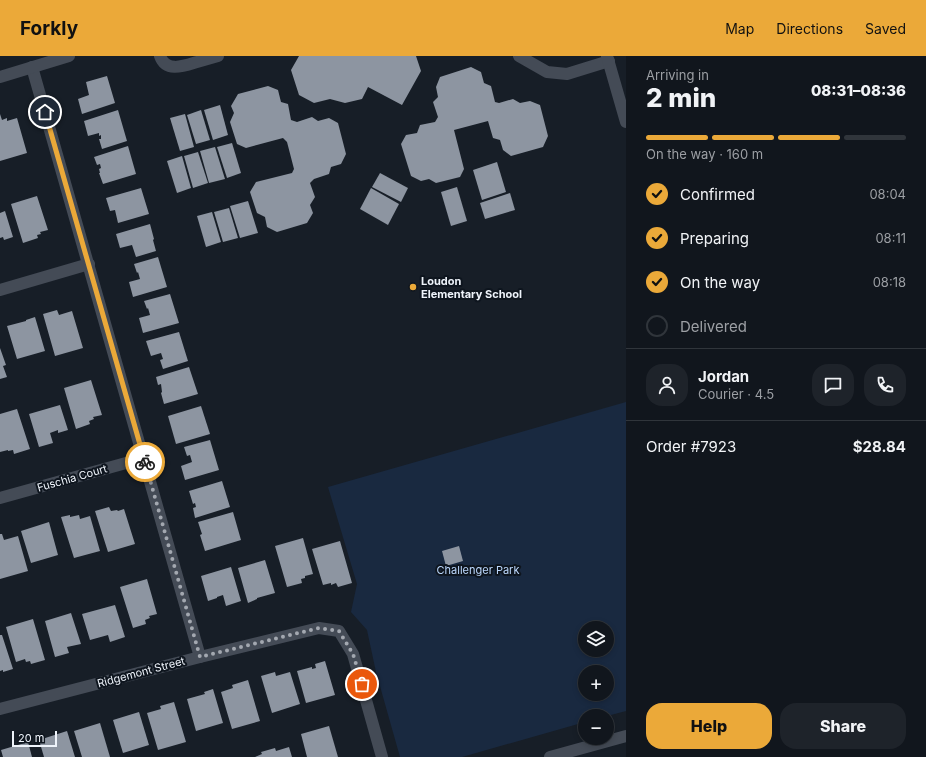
<!DOCTYPE html>
<meta charset="utf-8">
<style>
body{margin:0;font-family:Inter,sans-serif;background:#1e232a;color:#f1f3f6;height:100vh;display:flex;flex-direction:column;font-size:15px;white-space:nowrap}
*{box-sizing:border-box;margin:0}
p{font-size:13px;color:#9c9fa4}
.icon{flex:none;width:22px;height:22px;fill:none;stroke:currentColor;stroke-width:2;stroke-linecap:round;stroke-linejoin:round}
.map{position:relative;flex:1;overflow:hidden}
.sheet{display:flex;flex-direction:column;background:#11161d;width:300px}
.sheet>*{flex:none}
.fabs{position:absolute;left:578px;top:565px;display:grid;gap:8px}
.fabs a{display:grid;place-items:center;width:36px;height:36px;border-radius:50%;background:#11161d;box-shadow:0 2px 6px #0003,0 0 0 1px #30353b;font-size:20px}
.scale{position:absolute;left:12px;bottom:10px;width:45px;box-sizing:border-box;padding-left:4px;border:2px solid #eef3fa;border-top:0;font-size:11px;line-height:14px;white-space:nowrap;color:#eef3fa;-webkit-text-stroke:3px #0e151e;paint-order:stroke}
.pin{position:absolute;display:grid;place-items:center;width:34px;height:34px;color:#fff;margin:-17px;border:2px solid #fff;border-radius:50%;box-shadow:0 1px 4px #0007}
.courier{position:absolute;display:grid;place-items:center;width:40px;height:40px;margin:-20px;border:3px solid #eba939;border-radius:50%;background:#fff;color:#222;box-shadow:0 1px 5px #0007}
.summary em{font-style:normal;font-weight:800}
.summary div{display:flex;flex-direction:column-reverse}
.summary{display:flex;align-items:center;justify-content:space-between;height:68px;padding:0 20px}
h1{font-size:26px;font-weight:800;line-height:30px}
.bar{display:grid;grid-template-columns:repeat(4,1fr);gap:6px 4px;align-content:center;height:48px;padding:0 20px}
.bar i{height:5px;border-radius:3px;background:#30353b}
.bar .selected{background:#eba939}
.bar p{grid-column:span 4}
.line{display:flex;align-items:center;gap:10px;padding:0 20px;border-top:1px solid #30353b}
.line div{flex:1}
.round{display:grid;place-items:center;flex:none;width:42px;height:42px;border-radius:16px;background:#1e232a}
ol{padding:0 20px;list-style:none}
li{display:flex;align-items:center;gap:12px;height:44px}
li p{margin-inline-start:auto}
li .icon{padding:4px;border-radius:50%;background:#eba939;color:#111;stroke-width:4}
li:last-child{color:#9c9fa4}
li i{width:22px;height:22px;border:2px solid #30353b;border-radius:50%}
.primary-button{display:flex;gap:8px;margin-top:auto;padding:8px 20px}
.primary-button a{flex:1;height:46px;border-radius:16px;background:#eba939;color:#111;font-size:16px;font-weight:800;line-height:46px;text-align:center}
.primary-button a+a{background:#1e232a;color:#f1f3f6}
header{display:flex;align-items:center;gap:24px;box-sizing:border-box;height:56px;padding:0 20px;background:#eba939;color:#111}
header strong{font-size:19px}
nav{display:flex;gap:22px;margin-inline-start:auto;font-size:14px}
main{display:flex;flex:1;min-height:0}
.map>svg:first-child{display:block}
</style>
<header>
<strong>Forkly</strong>
<nav><a>Map</a><a>Directions</a><a>Saved</a></nav>
</header>
<main>
<div class="map">
<svg width="626" height="701" viewBox="0 0 626 701">
<rect width="100%" height="100%" fill="#171e27"/>
<!-- green -->
<path fill="#192940" fill-rule="evenodd" d="M626,346V655L607,660H585V666L462,701H400L376,616L367,574L351,556L357,528L328,431ZM585,572H607V594H585ZM585,616H607V638H585Z"/>
<!-- building -->
<g fill="#8d95a1">
<polygon points="299,0 416,0 421,15 402,49 368,31 362,43 345,47 330,43 314,47 299,39 291,14"/>
<polygon points="471,11 481,16 484,27 491,30 495,46 499,47 513,43 520,47 530,45 540,49 548,80 543,91 511,100 503,94 500,84 493,82 488,65 454,74 464,113 460,121 436,127 429,123 421,125 411,120 401,88 406,79 417,77 420,69 435,66 438,61 433,46 438,41 436,31 440,21"/>
<polygon points="107,20 115,47 82,58 78,43 89,39 86,26"/>
<polygon points="268,30 278,34 281,46 288,48 291,64 297,66 312,61 318,65 329,62 338,67 346,98 341,108 331,111 329,118 314,123 310,127 315,141 310,149 313,157 307,167 277,176 267,171 265,161 257,157 250,136 256,126 292,117 294,113 287,86 283,82 246,92 237,88 230,66 234,57 231,50 238,38"/>
<polygon points="220,49 228,79 213,84 204,54"/>
<polygon points="118,54 127,85 102,93 99,83 101,83 101,79 99,80 99,77 88,80 84,65"/>
<polygon points="201,54 210,84 196,88 187,59"/>
<polygon points="0,58 2,64 7,62 7,65 17,62 27,97 0,105"/>
<polygon points="185,58 194,91 180,95 170,62"/>
<polygon points="232,87 241,117 227,122 217,91"/>
<polygon points="128,90 136,118 103,128 99,117 100,117 99,113 101,112 100,108 97,109 94,101"/>
<polygon points="215,91 225,123 209,127 200,95"/>
<polygon points="198,96 208,127 193,132 184,100"/>
<polygon points="182,100 191,132 177,137 167,105"/>
<polygon points="497,106 506,136 482,144 473,114"/>
<polygon points="380,117 408,132 401,146 372,131"/>
<polygon points="457,131 467,165 451,170 441,136"/>
<polygon points="141,132 149,158 118,167 115,154 110,155 106,142"/>
<polygon points="371,132 399,148 388,169 360,153"/>
<polygon points="510,137 515,154 485,163 480,147"/>
<polygon points="37,140 48,174 40,176 41,178 37,179 38,182 23,187 11,148"/>
<polygon points="248,145 258,177 240,182 230,150"/>
<polygon points="229,152 238,182 223,186 214,156"/>
<polygon points="5,155 13,181 4,184 3,181 0,182 0,157"/>
<polygon points="212,156 221,186 206,191 197,160"/>
<polygon points="150,168 154,183 153,184 156,195 136,201 132,189 120,192 116,178"/>
<polygon points="158,201 167,231 133,241 129,226 140,223 138,216 137,217 134,208"/>
<polygon points="170,238 179,267 143,277 139,262 150,259 148,252 147,253 144,245"/>
<polygon points="57,254 59,259 72,255 83,292 55,300 43,258"/>
<polygon points="35,261 45,295 17,303 7,270 26,265 26,264"/>
<polygon points="179,276 188,305 163,313 160,304 163,303 161,297 151,300 146,285"/>
<polygon points="0,292 6,309 3,310 7,321 0,323"/>
<polygon points="189,311 198,338 164,348 161,337 162,336 161,328 158,329 156,321"/>
<polygon points="91,324 102,359 93,361 94,363 89,365 90,368 76,373 64,332"/>
<polygon points="60,349 68,374 58,377 58,374 50,377 53,387 39,391 29,358"/>
<polygon points="201,350 210,378 176,388 168,360"/>
<polygon points="17,353 30,393 14,398 13,394 8,395 8,394 0,396 0,358"/>
<polygon points="210,384 219,414 185,424 181,410 192,406 190,399 187,400 184,391"/>
<polygon points="222,425 230,451 195,462 193,452 196,451 195,447 193,448 189,435"/>
<polygon points="109,451 111,455 117,454 118,455 124,453 135,488 108,496 95,455"/>
<polygon points="233,456 241,484 205,495 200,479 202,478 198,466"/>
<polygon points="70,459 70,461 79,459 80,463 90,460 100,495 74,502 61,461"/>
<polygon points="49,466 58,499 31,507 21,475"/>
<polygon points="0,478 2,478 4,484 18,480 28,515 0,523"/>
<polygon points="303,482 313,518 305,520 305,522 301,523 302,527 287,531 275,490"/>
<polygon points="340,485 352,527 338,531 336,527 331,529 331,527 323,529 312,493"/>
<polygon points="459,490 463,505 446,510 442,495"/>
<polygon points="265,504 275,537 257,542 257,543 248,547 238,512"/>
<polygon points="231,511 241,545 226,550 223,539 217,541 217,542 208,545 201,520"/>
<polygon points="147,523 157,558 149,560 150,562 145,564 146,568 133,572 120,531"/>
<polygon points="115,549 125,581 110,586 108,579 90,584 82,558"/>
<polygon points="71,557 81,588 67,591 69,597 55,601 45,565"/>
<polygon points="33,563 45,604 31,608 30,605 26,606 25,603 16,606 6,571"/>
<polygon points="0,579 2,579 13,613 3,616 3,614 0,615"/>
<polygon points="325,605 335,639 306,647 297,615 312,611 312,613 316,612 315,608"/>
<polygon points="275,616 276,620 290,616 300,648 272,657 261,620"/>
<polygon points="248,624 260,665 232,673 221,636 233,632 232,629"/>
<polygon points="213,633 223,667 196,675 187,643 205,638 204,636"/>
<polygon points="174,646 186,686 158,694 147,657 161,653 160,650"/>
<polygon points="139,656 149,689 123,697 113,664"/>
<polygon points="100,667 110,701 82,701 74,675"/>
<polygon points="329,670 338,701 307,701 301,678"/>
<polygon points="67,675 75,701 44,701 39,684"/>
<polygon points="28,686 32,701 3,701 1,694"/>
<polygon points="289,691 292,701 255,701 262,698 261,696 275,692 276,695"/>
</g>
<g fill="none" stroke-linecap="round" stroke-linejoin="round">
<!-- minor -->
<g stroke="#444b56" stroke-width="12">
<path d="M160,0C166,17 184,10 197,6C204,4 211,2 218,0"/>
<polyline points="519,0 547,16 567,18 609,5"/>
<polyline points="607,0 626,66"/>
<polyline points="32,11 200,601"/>
<polyline points="0,21 69,0"/>
<polyline points="0,234 89,208"/>
<polyline points="0,442 144,402"/>
<polyline points="0,653 200,601 319,572 339,575 353,598 382,701"/>
<polyline points="550,701 626,680"/>
</g>
</g>
<g fill="none" stroke-linecap="round" stroke-linejoin="round">
<!-- done -->
<polyline stroke="#a3a8b0" stroke-width="4" stroke-dasharray="0 7.2" points="145,406 200,601 319,572 339,575 353,598 362,628"/>
<!-- route -->
<polyline stroke="#eba939" stroke-width="5" points="45,56 145,406"/>
</g>
<!-- markers -->
<circle fill="#eba939" stroke="#0e151e" stroke-width="1.5" cx="413" cy="231" r="4"/>
<g text-anchor="middle" stroke-width="4" stroke-linejoin="round" paint-order="stroke">
<!-- poi labels -->
<g font-size="11" font-weight="bold" fill="#eef3fa" stroke="#0e151e" text-anchor="start">
<text x="421" y="229">Loudon<tspan x="421" dy="13">Elementary School</tspan></text>
</g>
<!-- street labels -->
<g font-size="11" fill="#eef3fa" stroke="#0e151e">
<text transform="translate(72 422) rotate(-16)" y="4">Fuschia Court</text>
<text transform="translate(141 616) rotate(-15)" y="4">Ridgemont Street</text>
</g>
<!-- park labels -->
<g font-size="11" fill="#bbd7fc" stroke="#0e151e">
<text x="478" y="518">Challenger Park</text>
</g>
</g>
</svg>
<div class="fabs">
<a><svg class="icon" aria-label="layers" viewBox="0 0 24 24"><path d="M12 4l9 5-9 5-9-5zM3 14l9 5 9-5"/></svg></a>
<a>+</a>
<a>−</a>
</div>
<div class="scale">20 m</div>
<div class="pin" style="left:362px;top:628px;background:#ea580c"><svg class="icon" aria-label="bag" viewBox="0 0 24 24"><path d="M5 8h14l-1 12H6zM9 8a3 3 0 0 1 6 0"/></svg></div>
<div class="pin" style="left:45px;top:56px;background:#1f2937"><svg class="icon" aria-label="home" viewBox="0 0 24 24"><path d="M3 11l9-7 9 7M6 9v11h12V9"/></svg></div>
<div class="courier" style="left:145px;top:406px"><svg class="icon" aria-label="bike" viewBox="0 0 24 24"><circle cx="6" cy="16" r="4"/><circle cx="18" cy="16" r="4"/><path d="M6 16l4-8h5l3 8M10 8l3 8H6M13 5h3"/></svg></div>
</div>
<section class="sheet">
<div class="summary"><div><h1>2 min</h1><p>Arriving in</p></div><em>08:31–08:36</em></div>
<div class="bar"><i class="selected"></i><i class="selected"></i><i class="selected"></i><i></i><p>On the way · 160 m</p></div>
<ol>
<li><svg class="icon" aria-label="check" viewBox="0 0 24 24"><path d="M5 12l5 5 9-10"/></svg>Confirmed<p>08:04</p></li>
<li><svg class="icon" aria-label="check" viewBox="0 0 24 24"><path d="M5 12l5 5 9-10"/></svg>Preparing<p>08:11</p></li>
<li><svg class="icon" aria-label="check" viewBox="0 0 24 24"><path d="M5 12l5 5 9-10"/></svg>On the way<p>08:18</p></li>
<li><i></i>Delivered</li>
</ol>
<div class="line" style="height:72px"><a class="round"><svg class="icon" aria-label="person" viewBox="0 0 24 24"><circle cx="12" cy="8" r="4"/><path d="M4 21q1-7 8-7t8 7"/></svg></a><div><b>Jordan</b><p>Courier · 4.5</p></div><a class="round"><svg class="icon" aria-label="chat" viewBox="0 0 24 24"><path d="M4 5h16v11H9l-5 4z"/></svg></a><a class="round"><svg class="icon" aria-label="phone" viewBox="0 0 24 24"><path d="M5 4h4l2 5-3 2q2 4 5 5l2-3 5 2v4C11 20 4 13 5 4z"/></svg></a></div>
<div class="line" style="height:52px"><div>Order #7923</div><b>$28.84</b></div>
<div class="primary-button"><a>Help</a><a>Share</a></div>
</section>
</main>
